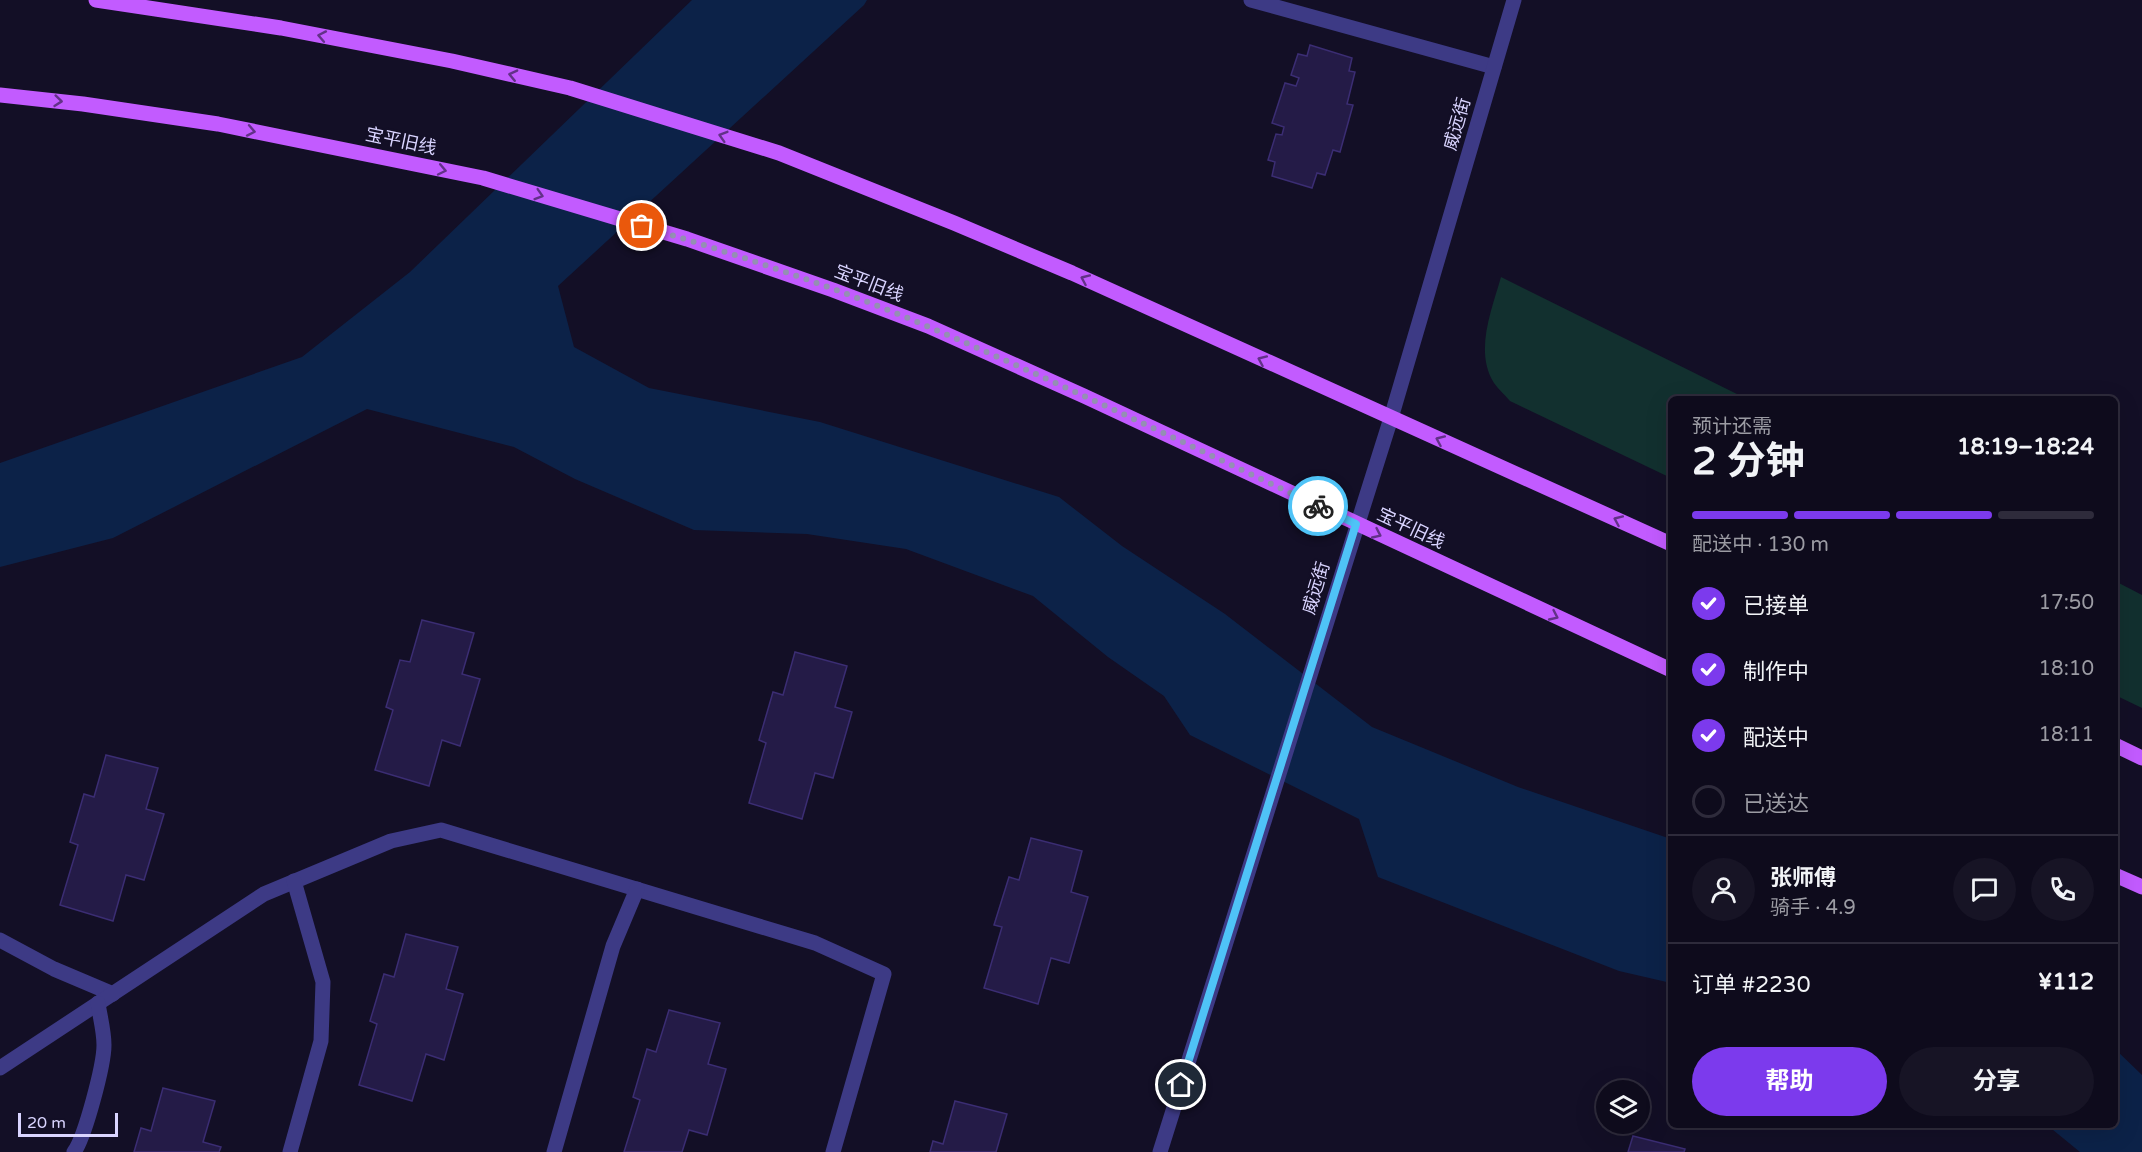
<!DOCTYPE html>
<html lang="zh">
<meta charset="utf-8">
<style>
body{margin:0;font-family:"Varela Round","Noto Sans SC",sans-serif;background:#171425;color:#f1f3f6;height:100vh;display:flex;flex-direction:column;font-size:22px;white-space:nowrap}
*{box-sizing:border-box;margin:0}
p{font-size:20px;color:#9b9ba3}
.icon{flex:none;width:33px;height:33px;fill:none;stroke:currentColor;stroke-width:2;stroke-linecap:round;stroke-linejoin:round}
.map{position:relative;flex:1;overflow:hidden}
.details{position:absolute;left:1668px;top:396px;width:450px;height:732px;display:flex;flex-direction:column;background:#0e0b1c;border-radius:9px;box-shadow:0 6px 24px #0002,0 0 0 2px #2e2b3b}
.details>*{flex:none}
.buttons{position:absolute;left:1596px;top:1080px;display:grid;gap:12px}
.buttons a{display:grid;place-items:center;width:54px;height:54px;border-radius:50%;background:#0e0b1c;box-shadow:0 6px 24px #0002,0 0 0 2px #2e2b3b;font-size:30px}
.scale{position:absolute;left:18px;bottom:15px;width:100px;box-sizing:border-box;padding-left:6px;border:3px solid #d9d4ff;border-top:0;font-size:16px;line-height:21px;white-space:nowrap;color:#d9d4ff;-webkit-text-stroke:4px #130f26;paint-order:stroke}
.pin{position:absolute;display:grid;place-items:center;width:51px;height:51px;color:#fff;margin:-26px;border:3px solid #fff;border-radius:50%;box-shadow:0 2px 6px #0007}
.courier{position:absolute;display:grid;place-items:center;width:60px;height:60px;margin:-30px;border:4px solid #4fc3f7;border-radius:50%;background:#fff;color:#222;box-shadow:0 2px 8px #0007}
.overview em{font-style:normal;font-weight:700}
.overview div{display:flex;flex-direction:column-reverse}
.overview{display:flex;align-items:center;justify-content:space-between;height:102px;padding:0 24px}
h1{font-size:39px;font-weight:700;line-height:45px}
.bar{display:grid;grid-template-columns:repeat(4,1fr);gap:9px 6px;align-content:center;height:72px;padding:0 24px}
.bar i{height:8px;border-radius:4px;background:#2e2b3b}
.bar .current{background:#7c3aed}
.bar p{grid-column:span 4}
.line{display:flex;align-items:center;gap:15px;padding:0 24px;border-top:2px solid #2e2b3b}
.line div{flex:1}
.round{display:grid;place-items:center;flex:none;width:63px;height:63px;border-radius:32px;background:#171425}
ol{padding:0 24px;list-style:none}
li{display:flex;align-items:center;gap:18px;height:66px}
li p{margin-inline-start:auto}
li .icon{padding:6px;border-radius:50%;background:#7c3aed;color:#fff;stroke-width:4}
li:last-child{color:#9b9ba3}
li i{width:33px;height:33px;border:3px solid #2e2b3b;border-radius:50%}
.action{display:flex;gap:12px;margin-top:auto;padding:12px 24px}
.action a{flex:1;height:69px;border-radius:36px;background:#7c3aed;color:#fff;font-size:24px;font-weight:700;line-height:69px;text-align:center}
.action a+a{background:#171425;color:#f1f3f6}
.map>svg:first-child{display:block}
</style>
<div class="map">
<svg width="2142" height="1152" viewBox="0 0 2142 1152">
<rect width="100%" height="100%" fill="#130f26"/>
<!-- garden -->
<g fill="#12302f">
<path d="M1501,277L1747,399H1671V478L1510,401C1505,395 1498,389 1494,383C1474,352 1492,309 1501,277Z"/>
<polygon points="2115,581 2142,595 2142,708 2115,695"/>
</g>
<!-- water -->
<g fill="#0c2248">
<polygon points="692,0 867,0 864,5 558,286 574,347 649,388 820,422 1059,497 1122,546 1225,614 1372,727 1518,787 1671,839 1671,983 1619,971 1378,877 1359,819 1190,735 1164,696 1108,657 1033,596 906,549 807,534 694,530 575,479 514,447 367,409 113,538 0,567 0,463 302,357 410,272"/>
<polygon points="2115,1049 2142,1075 2142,1152 2080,1152 2047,1125 2115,1125"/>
</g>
<!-- building -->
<g fill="#241b47" stroke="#3b2d73" stroke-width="1.5">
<polygon points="1310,45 1352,58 1349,71 1355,72 1347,104 1353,105 1340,152 1333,150 1325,175 1317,173 1312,188 1272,176 1275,162 1268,160 1276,134 1282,135 1284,127 1272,123 1285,83 1296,86 1299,78 1291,75 1298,54 1307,56"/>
<polygon points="422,620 474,633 462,674 480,679 460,746 442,740 429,786 375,770 393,710 386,707 400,660 410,662"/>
<polygon points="795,652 847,666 835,707 852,712 833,778 815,773 802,819 749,803 766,743 759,740 773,692 783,695"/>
<polygon points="106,755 158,768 146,809 164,814 144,880 126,875 113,921 60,905 78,845 70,842 84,794 94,797"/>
<polygon points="1031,838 1082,851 1071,892 1088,897 1069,963 1051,958 1038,1004 984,988 1002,927 994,925 1009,877 1019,880"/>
<polygon points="406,934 458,947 446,989 463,994 444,1060 426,1054 412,1101 359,1085 377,1024 370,1021 384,974 394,977"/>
<polygon points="669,1010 720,1023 708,1064 726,1069 707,1135 689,1130 682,1152 624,1152 640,1100 633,1097 647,1049 656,1052"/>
<polygon points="163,1088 215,1101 203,1142 221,1147 219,1152 134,1152 141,1128 151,1131"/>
<polygon points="955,1101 1007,1114 996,1152 930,1152 933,1141 943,1144"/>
<polygon points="1633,1136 1685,1149 1684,1152 1628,1152"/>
</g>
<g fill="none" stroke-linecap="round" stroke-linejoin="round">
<!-- minor -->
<g stroke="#3d3a85" stroke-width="15">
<polyline points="1251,0 1494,67"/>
<polyline points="0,940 54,969 113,994"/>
<polyline points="0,1068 264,894 391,841 441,830 815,943 884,974 833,1152"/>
<path d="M74,1152C85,1137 104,1065 104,1045C104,1031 100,1017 98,1003"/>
<polyline points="290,1152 321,1041 323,982 294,881"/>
<polyline points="554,1152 613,946 637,889"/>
<polyline points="1160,1152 1391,418 1514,0"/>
</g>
<!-- major -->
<g stroke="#c25bff" stroke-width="15">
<polyline points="96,0 281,28 452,61 570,88 779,153 954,223 1072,273 1671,544"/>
<polyline points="0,95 83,104 218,124 483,178 687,239 833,290 928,326 1084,396 1671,670"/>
<polyline points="2115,745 2142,758"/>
<polyline points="2115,875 2142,887"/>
</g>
</g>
<!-- one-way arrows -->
<defs><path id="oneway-chevron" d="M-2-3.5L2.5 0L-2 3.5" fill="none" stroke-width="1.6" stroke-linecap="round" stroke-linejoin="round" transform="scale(1.5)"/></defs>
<g stroke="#623188">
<use href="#oneway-chevron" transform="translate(322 36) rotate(-169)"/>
<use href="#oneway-chevron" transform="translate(513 75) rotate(-167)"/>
<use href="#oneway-chevron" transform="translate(58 101) rotate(6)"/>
<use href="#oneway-chevron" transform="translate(251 131) rotate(11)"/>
<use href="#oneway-chevron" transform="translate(723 136) rotate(-163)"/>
<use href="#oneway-chevron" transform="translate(442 170) rotate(12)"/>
<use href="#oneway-chevron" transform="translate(539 195) rotate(17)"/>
<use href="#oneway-chevron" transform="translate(1085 279) rotate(-156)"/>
<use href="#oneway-chevron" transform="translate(1262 360) rotate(-156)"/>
<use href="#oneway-chevron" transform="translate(1440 440) rotate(-156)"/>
<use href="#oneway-chevron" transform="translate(1618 520) rotate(-156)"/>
<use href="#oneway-chevron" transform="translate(1377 534) rotate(25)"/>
<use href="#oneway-chevron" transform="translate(1554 616) rotate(25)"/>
</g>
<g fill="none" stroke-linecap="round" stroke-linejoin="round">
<!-- done -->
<path stroke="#948fb3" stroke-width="6" stroke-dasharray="0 10.8" d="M642,226C738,255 836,287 929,327C1060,383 1189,445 1318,506"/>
<!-- route -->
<polyline stroke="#4fc3f7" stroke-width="8" points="1181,1085 1356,524 1318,506"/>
</g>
<g text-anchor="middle" stroke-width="4.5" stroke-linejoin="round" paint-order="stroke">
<!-- street labels -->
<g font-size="18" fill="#d9d4ff" stroke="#130f26">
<text transform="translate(1457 124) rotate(-74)" y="6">威远街</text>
<text transform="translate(401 141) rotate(12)" y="6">宝平旧线</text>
<text transform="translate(869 283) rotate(21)" y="6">宝平旧线</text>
<text transform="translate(1411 528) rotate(25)" y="6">宝平旧线</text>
<text transform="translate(1316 588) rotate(-73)" y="6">威远街</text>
</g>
</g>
</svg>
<div class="buttons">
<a><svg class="icon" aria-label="layers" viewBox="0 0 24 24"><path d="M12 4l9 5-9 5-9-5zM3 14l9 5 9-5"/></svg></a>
</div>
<div class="scale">20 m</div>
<div class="pin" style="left:642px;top:226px;background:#ea580c"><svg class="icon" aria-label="bag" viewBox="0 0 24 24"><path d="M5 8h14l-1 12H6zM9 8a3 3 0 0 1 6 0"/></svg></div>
<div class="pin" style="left:1181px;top:1085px;background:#1f2937"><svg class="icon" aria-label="home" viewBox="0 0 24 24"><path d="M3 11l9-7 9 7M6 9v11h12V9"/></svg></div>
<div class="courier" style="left:1318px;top:506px"><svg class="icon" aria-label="bike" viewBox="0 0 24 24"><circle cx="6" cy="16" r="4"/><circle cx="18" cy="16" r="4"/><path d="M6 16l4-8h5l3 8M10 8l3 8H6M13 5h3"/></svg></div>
<section class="details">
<div class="overview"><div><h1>2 分钟</h1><p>预计还需</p></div><em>18:19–18:24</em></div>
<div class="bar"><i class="current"></i><i class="current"></i><i class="current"></i><i></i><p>配送中 · 130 m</p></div>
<ol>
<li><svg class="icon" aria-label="check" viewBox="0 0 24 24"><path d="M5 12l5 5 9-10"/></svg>已接单<p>17:50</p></li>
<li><svg class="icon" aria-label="check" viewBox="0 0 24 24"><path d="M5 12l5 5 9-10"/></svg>制作中<p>18:10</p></li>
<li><svg class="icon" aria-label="check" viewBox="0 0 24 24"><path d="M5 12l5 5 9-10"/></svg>配送中<p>18:11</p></li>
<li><i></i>已送达</li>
</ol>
<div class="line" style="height:108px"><a class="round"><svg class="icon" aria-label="person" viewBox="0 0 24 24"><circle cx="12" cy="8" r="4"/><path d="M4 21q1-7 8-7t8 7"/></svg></a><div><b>张师傅</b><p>骑手 · 4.9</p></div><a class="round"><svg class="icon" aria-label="chat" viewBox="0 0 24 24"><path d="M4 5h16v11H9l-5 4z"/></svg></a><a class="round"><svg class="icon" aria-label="phone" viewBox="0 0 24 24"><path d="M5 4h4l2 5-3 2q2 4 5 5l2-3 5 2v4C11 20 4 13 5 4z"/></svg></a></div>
<div class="line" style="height:78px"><div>订单 #2230</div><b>¥112</b></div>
<div class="action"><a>帮助</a><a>分享</a></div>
</section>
</div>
